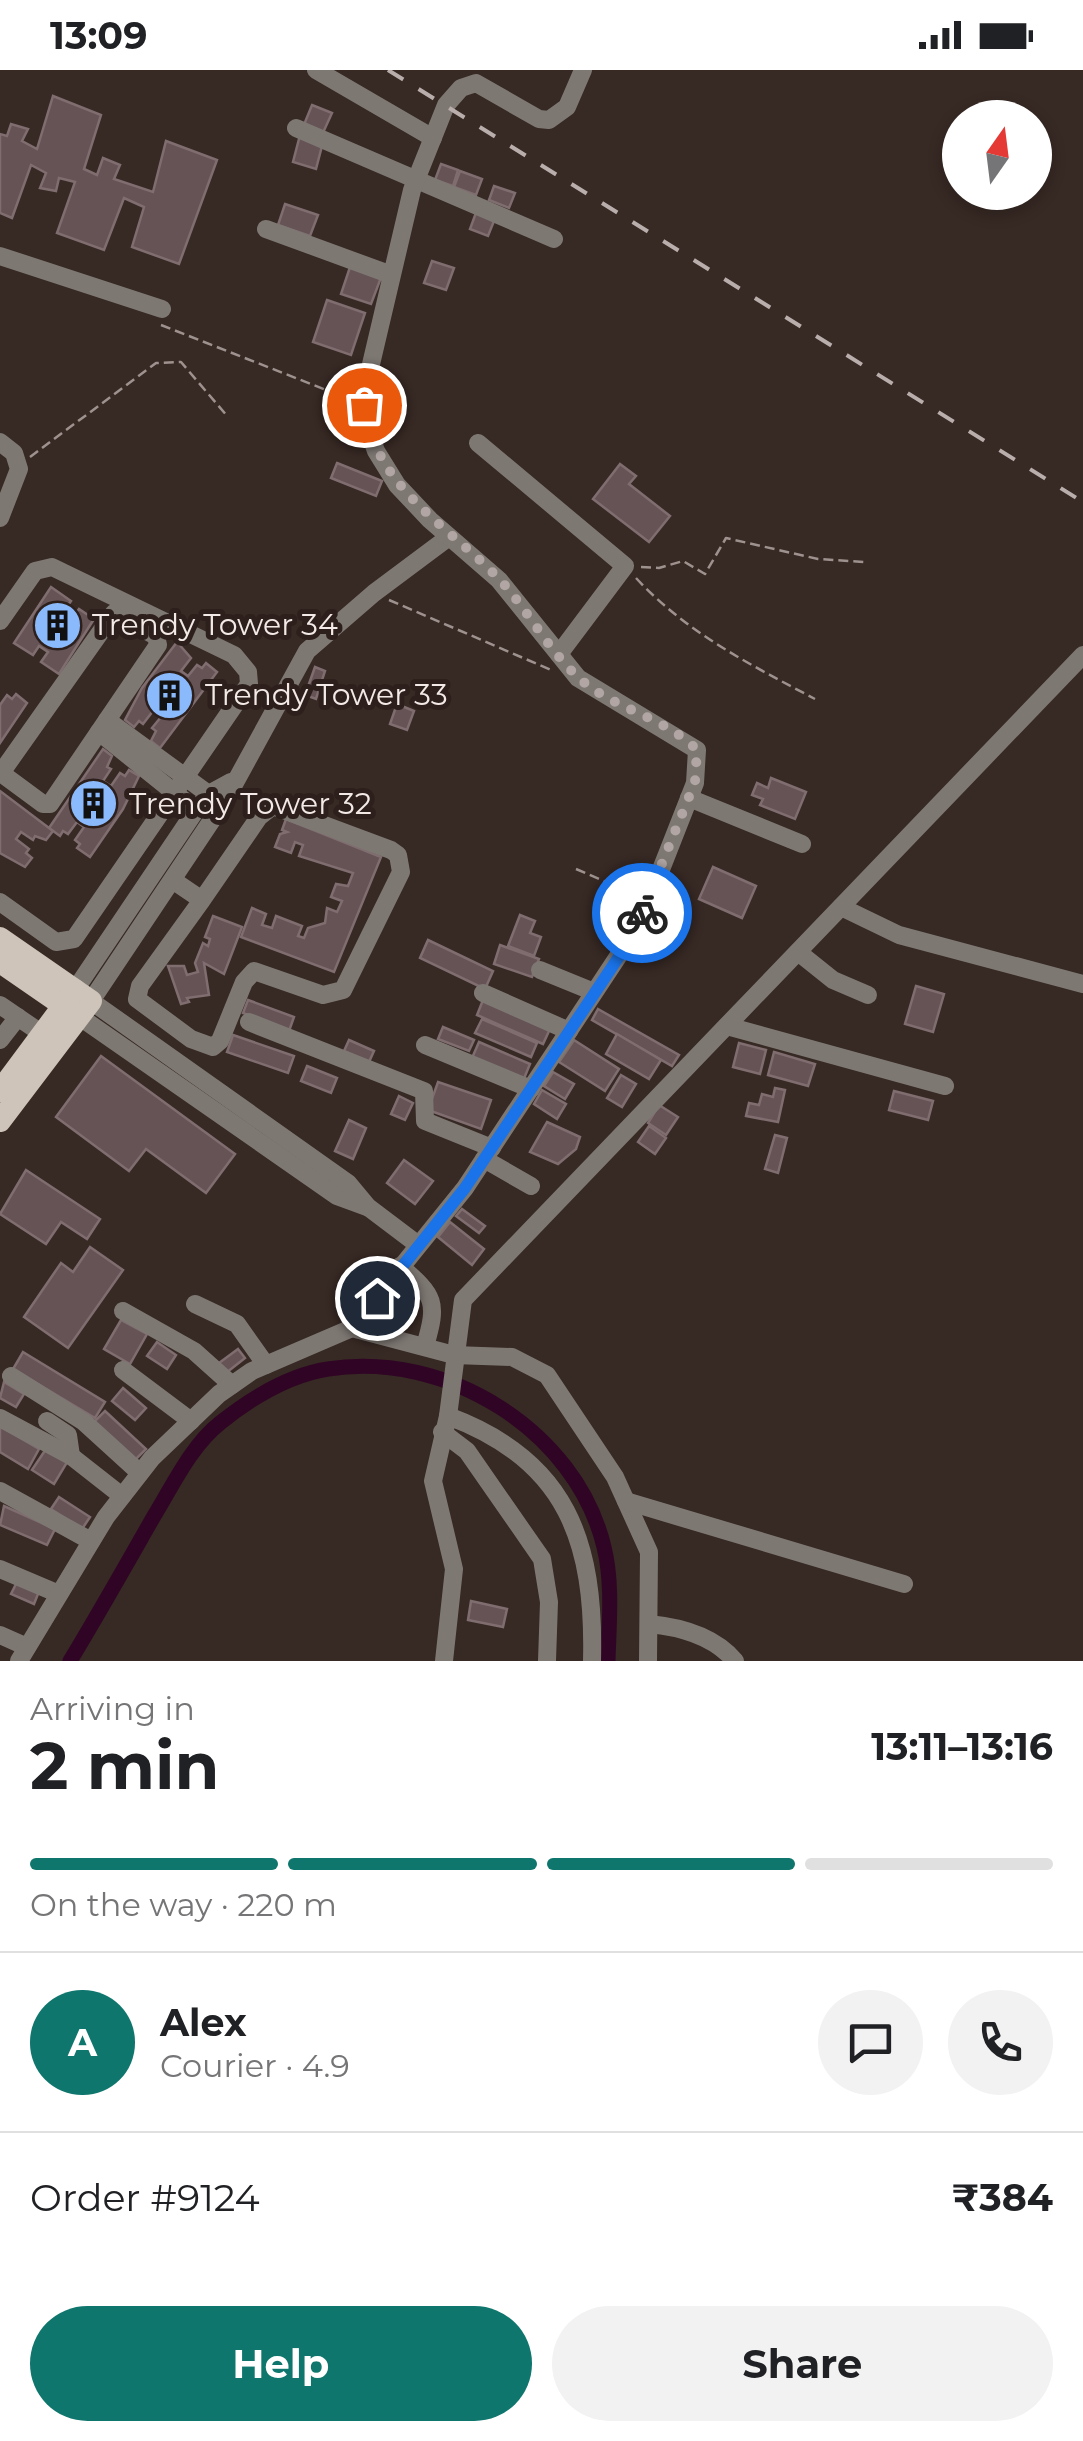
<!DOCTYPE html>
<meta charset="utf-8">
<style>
body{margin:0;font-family:Montserrat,sans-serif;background:#f2f2f2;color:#202124;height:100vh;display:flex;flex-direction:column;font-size:38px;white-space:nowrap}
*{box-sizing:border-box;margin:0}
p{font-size:32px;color:#757577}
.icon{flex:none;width:55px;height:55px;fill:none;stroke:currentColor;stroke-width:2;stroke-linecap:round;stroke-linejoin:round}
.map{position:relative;height:1591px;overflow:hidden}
.details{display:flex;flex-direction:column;background:#fff;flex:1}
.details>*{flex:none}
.needle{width:65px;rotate:14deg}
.controls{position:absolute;left:942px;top:30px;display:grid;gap:20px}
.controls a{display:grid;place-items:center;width:110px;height:110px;border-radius:50%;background:#fff;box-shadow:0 5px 15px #0003;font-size:50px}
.pin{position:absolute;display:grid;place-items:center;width:85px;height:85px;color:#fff;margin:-42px;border:5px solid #fff;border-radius:50%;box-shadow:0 2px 10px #0007}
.courier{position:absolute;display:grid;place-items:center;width:100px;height:100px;margin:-50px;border:8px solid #1a73e8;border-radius:50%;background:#fff;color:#222;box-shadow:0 2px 12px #0007}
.summary em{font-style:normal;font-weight:700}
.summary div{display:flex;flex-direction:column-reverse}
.summary{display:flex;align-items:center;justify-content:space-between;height:170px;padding:0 30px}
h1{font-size:65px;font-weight:700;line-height:75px}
.bar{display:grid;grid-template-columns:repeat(4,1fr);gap:15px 10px;align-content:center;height:120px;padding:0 30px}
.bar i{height:12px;border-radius:8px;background:#e0e0e0}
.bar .current{background:#0f766e}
.bar p{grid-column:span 4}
.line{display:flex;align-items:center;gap:25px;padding:0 30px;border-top:2px solid #e0e0e0}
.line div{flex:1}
.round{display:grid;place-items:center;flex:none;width:105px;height:105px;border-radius:52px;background:#f2f2f2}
.action{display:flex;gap:20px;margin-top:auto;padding:20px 30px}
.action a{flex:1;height:115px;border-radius:60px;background:#0f766e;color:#fff;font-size:40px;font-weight:700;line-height:115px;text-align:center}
.action a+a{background:#f2f2f2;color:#202124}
.status{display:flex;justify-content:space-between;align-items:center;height:70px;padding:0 50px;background:#fff;direction:ltr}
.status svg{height:28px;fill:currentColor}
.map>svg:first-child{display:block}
</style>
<div class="status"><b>13:09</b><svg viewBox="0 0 49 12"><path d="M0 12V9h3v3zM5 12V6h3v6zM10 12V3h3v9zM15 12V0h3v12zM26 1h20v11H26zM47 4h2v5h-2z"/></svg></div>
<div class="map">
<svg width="1083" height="1591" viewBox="0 0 1083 1591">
<rect width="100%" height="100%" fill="#372924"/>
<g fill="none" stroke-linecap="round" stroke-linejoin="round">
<!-- canal -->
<path stroke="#300425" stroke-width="15" d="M70,1591C99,1543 126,1495 154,1446C173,1415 191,1376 220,1353C250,1329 289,1305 328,1299C445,1280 576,1360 604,1477C613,1513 609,1554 608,1591"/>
</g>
<!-- building -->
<g fill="#655356" stroke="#7f6d70" stroke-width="2.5">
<polygon points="53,26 101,45 84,99 97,105 103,88 120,95 114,109 153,122 166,71 217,90 179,194 132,177 144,137 124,128 104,180 57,163 75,112 59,108 56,121 40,118 46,103 31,95 12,148 0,143 0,64 7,66 11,54 28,59 22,71 37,79"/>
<polygon points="312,35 332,43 322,65 303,57"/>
<polygon points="300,65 323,72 316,99 293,92"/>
<polygon points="441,94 458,100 453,116 435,110"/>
<polygon points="460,101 482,109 476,125 454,117"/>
<polygon points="494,116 515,123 509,138 489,130"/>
<polygon points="285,134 318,145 310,166 278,155"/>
<polygon points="477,140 496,146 488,166 470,159"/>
<polygon points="432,191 454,198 446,220 424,213"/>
<polygon points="351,194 382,205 371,234 341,224"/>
<polygon points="327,230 365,243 351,285 313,272"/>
<polygon points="337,393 382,411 376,426 331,408"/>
<polygon points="620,394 636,406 629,414 670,446 649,472 593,429"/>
<polygon points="51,517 71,531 64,541 73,547 79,539 94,549 59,604 41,592 48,582 39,576 33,585 14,573"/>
<polygon points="177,572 191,588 181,601 188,606 197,595 202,598 206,593 217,602 160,678 151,671 156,661 152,658 161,647 153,641 143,654 139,651 134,657 125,650 142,618"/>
<polygon points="315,597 325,601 316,629 305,625"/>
<polygon points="16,624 27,633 0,673 0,635 7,625 12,629"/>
<polygon points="397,634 414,641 407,660 390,654"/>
<polygon points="103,679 112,686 107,697 111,699 103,711 111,716 120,703 125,706 129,700 139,706 123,739 90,787 77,778 80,774 75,770 84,757 77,752 68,764 63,761 60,766 49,758"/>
<polygon points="771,708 806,722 795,749 760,735 763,729 752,725 757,713 768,718"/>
<polygon points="0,721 53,761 46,770 35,766 33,770 21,762 16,769 29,779 26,783 32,788 25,797 0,783"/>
<polygon points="286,749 381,787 334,902 241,867 252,838 266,844 262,855 272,858 276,846 302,856 298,866 304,868 308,858 325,853 327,838 337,842 342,831 331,827 336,814 348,816 353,803 299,786 303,775 295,772 291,783 275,777 280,764 287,762 282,760"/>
<polygon points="713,797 756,816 742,848 699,829"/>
<polygon points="520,845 535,851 530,863 541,867 534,886 508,876"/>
<polygon points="213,846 242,857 224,904 204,893 209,925 187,928 189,932 181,934 168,896 184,896 187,905 198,902 195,893 203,873 208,876 210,869 205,867"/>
<polygon points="428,870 493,901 485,919 420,888"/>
<polygon points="500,875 539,889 532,907 494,894"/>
<polygon points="916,916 944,924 933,962 905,954"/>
<polygon points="248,930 294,947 289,961 243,943"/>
<polygon points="483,930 550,959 543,974 477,945"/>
<polygon points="598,939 679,985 672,996 592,950"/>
<polygon points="482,949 537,973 531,987 475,963"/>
<polygon points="443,957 474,970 469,981 438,969"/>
<polygon points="617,964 661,990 649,1009 606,984"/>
<polygon points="233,965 294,986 288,1003 227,982"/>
<polygon points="349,970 374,981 369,992 344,981"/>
<polygon points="574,970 619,999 605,1021 559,992"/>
<polygon points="479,972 530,994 523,1011 472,988"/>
<polygon points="739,973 766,980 760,1004 733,997"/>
<polygon points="774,982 815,994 808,1016 768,1005"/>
<polygon points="101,986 235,1084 206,1123 146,1079 129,1101 56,1047"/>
<polygon points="307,996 337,1008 331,1023 301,1011"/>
<polygon points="553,1002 574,1014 565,1029 544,1016"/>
<polygon points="621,1005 636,1014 622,1037 607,1028"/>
<polygon points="438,1012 491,1030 481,1059 428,1040"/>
<polygon points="775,1018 785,1020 778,1052 746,1046 749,1033 759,1035 762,1024 773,1027"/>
<polygon points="542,1020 566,1034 557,1049 534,1034"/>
<polygon points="894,1021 933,1031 928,1050 889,1040"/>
<polygon points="399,1026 413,1033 405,1050 391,1044"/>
<polygon points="659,1035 678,1047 666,1065 648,1053"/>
<polygon points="349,1050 366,1058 353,1089 335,1081"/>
<polygon points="547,1052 580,1067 576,1079 558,1094 530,1082"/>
<polygon points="649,1056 666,1068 655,1084 638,1072"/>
<polygon points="775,1065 787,1068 778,1103 765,1099"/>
<polygon points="404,1090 433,1111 415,1134 387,1113"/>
<polygon points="26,1100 100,1149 87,1169 61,1152 46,1174 0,1144"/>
<polygon points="462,1139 485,1156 479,1163 456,1146"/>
<polygon points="450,1152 484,1179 472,1195 438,1167"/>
<polygon points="90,1177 123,1200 68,1278 24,1247 61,1193 73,1202"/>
<polygon points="121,1250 147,1264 130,1294 104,1279"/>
<polygon points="157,1272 176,1285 167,1299 147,1286"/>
<polygon points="238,1279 245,1288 226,1303 219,1293"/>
<polygon points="23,1282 105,1332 95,1348 13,1299"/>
<polygon points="4,1312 24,1324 16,1337 0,1328"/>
<polygon points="123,1318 146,1338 135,1350 112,1331"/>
<polygon points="105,1341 146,1379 133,1392 92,1354"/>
<polygon points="0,1356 39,1379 28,1399 0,1382"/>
<polygon points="48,1376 69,1389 54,1414 32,1400"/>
<polygon points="59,1427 90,1447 82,1459 51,1439"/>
<polygon points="4,1436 55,1459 47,1475 0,1455"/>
<polygon points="18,1510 40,1519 34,1534 11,1524"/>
<polygon points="471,1531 507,1539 503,1557 468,1550"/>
</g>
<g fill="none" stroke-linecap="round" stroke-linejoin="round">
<!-- path -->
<g stroke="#9e928f" stroke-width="2.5" stroke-dasharray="10 5" stroke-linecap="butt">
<polyline points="161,255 349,329"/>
<polyline points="30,387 156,293 181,292 228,347"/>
<polyline points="641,497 659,498 683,491 705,504 726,468 818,489 864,492"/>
<path d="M636,508C687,563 749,594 815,629"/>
<polyline points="389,530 551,600"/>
<polyline points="576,799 634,824"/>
</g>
<!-- minor -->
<g stroke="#7e7873" stroke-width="18">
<polyline points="316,0 433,68"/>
<polyline points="296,58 554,169"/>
<polyline points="266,159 389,204"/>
<polyline points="0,186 162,239"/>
<polyline points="0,372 14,383 19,399 0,448"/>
<polyline points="478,373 625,496 559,584"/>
<polygon points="114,543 156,566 158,575 50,734 43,734 1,703"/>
<polyline points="0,551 35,501 52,497 234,585 248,602 249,614 74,869 56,872 0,832"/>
<polyline points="107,650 218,731"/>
<polyline points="99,662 196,740"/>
<polyline points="689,728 802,774"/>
<polyline points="174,811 202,830 140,916 137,929 191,969 213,977 220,971 244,912 254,901 323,925 343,920 401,802 398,785 391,780 273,736 259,747 202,830"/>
<polyline points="841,837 899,865 1083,914"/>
<polyline points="798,882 833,910 868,925"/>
<polyline points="540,900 594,922"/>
<polyline points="75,920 196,740 209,724 231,712"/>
<polyline points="483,923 569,961"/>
<polyline points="0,935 44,965"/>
<polyline points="80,947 337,1126 367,1137"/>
<polyline points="249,952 424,1021 425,1051 492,1078"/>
<polyline points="727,956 945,1016"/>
<polyline points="0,970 18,947"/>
<polyline points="425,975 531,1019"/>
<polyline points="484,1089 531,1116"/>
<polyline points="417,1174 368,1137 348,1113 91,931 226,729 307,581 374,523 449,467"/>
<path d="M400,1196C435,1226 438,1232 425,1276"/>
<polyline points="195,1234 237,1254 266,1295"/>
<polyline points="123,1241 194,1281 232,1315"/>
<polyline points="352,1258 454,1285 512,1287 547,1305 615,1407 649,1482 648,1591"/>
<polyline points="123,1300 191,1351"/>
<polyline points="11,1306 84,1352 140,1403"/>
<path d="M448,1346C567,1390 595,1472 592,1591"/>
<polyline points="0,1348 71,1386 122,1426"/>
<polyline points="47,1351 68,1365 71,1386"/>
<polyline points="442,1362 467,1381 542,1489 549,1532 547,1591"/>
<polyline points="0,1421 91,1471"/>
<polyline points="626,1431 904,1514"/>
<polyline points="0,1499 59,1524"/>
<path d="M649,1554C681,1557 714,1566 735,1591"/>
<polyline points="0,1565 27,1577"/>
<polyline points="19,1591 106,1447 152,1388 219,1324 252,1301 352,1258 465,1118 623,879 649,830 695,713 697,680 578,608 499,510 430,450 397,415 376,381 367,355 364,324 412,120 446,35 461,18 476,13 539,49 549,50 567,37 583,0"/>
<polyline points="444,1591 454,1499 433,1411 448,1346 463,1230 1083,585"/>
</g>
<!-- major -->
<g stroke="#cfc4b9" stroke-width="22">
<polyline points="0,868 91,931 0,1051"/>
<polyline points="0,892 77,945"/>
<polyline points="0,1021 75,920"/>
</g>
<!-- rail -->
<polyline stroke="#b9aeab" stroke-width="4" stroke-dasharray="18 18" stroke-linecap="butt" points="388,0 1083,432"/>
</g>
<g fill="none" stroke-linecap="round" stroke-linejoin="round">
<!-- done -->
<path stroke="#b1a6a3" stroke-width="10" stroke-dasharray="0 18" d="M364,335C376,420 449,455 502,512C529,542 549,581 579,608C613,639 665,647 697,680L695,712L642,843"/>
<!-- route -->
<polyline stroke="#1a73e8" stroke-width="12" points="377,1228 465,1118 624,879 642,843"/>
</g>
<!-- icons -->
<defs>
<symbol id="building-disc" viewBox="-11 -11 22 22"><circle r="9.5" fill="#8abafc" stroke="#2d1f1b"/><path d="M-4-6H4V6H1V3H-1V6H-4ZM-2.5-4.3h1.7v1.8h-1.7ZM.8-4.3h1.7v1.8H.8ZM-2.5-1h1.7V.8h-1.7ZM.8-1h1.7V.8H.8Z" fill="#111"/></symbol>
</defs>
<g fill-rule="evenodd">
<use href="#building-disc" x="30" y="528" width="55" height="55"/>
<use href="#building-disc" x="142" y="598" width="55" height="55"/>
<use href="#building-disc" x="66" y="706" width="55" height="55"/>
</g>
<g text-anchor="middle" stroke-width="10" stroke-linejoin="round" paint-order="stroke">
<!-- poi labels -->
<g font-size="30" fill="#f3e9e7" stroke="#2d1f1b" text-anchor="start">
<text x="92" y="565">Trendy Tower 34</text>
<text x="205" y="635">Trendy Tower 33</text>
<text x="129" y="744">Trendy Tower 32</text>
</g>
</g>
</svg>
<div class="controls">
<a><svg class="needle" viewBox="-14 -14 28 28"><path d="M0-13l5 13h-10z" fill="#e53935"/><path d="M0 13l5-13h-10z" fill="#757577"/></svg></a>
</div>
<div class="pin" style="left:364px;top:335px;background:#ea580c"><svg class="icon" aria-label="bag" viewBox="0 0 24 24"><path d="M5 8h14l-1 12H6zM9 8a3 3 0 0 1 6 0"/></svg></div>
<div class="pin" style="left:377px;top:1228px;background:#1f2937"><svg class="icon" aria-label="home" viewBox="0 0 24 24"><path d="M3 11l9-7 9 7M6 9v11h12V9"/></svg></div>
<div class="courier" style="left:642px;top:843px"><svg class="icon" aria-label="bike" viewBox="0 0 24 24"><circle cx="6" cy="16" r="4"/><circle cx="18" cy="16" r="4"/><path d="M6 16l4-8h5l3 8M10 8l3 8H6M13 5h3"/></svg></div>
</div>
<section class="details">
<div class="summary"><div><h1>2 min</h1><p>Arriving in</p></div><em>13:11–13:16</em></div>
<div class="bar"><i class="current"></i><i class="current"></i><i class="current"></i><i></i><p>On the way · 220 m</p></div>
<div class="line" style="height:180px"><b class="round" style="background:#0f766e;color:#fff">A</b><div><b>Alex</b><p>Courier · 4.9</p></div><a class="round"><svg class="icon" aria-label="chat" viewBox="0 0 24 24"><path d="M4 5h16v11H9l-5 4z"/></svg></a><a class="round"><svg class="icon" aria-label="phone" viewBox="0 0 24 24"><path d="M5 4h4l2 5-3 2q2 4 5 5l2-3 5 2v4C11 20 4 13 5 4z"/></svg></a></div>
<div class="line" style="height:130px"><div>Order #9124</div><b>₹384</b></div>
<div class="action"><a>Help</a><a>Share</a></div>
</section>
